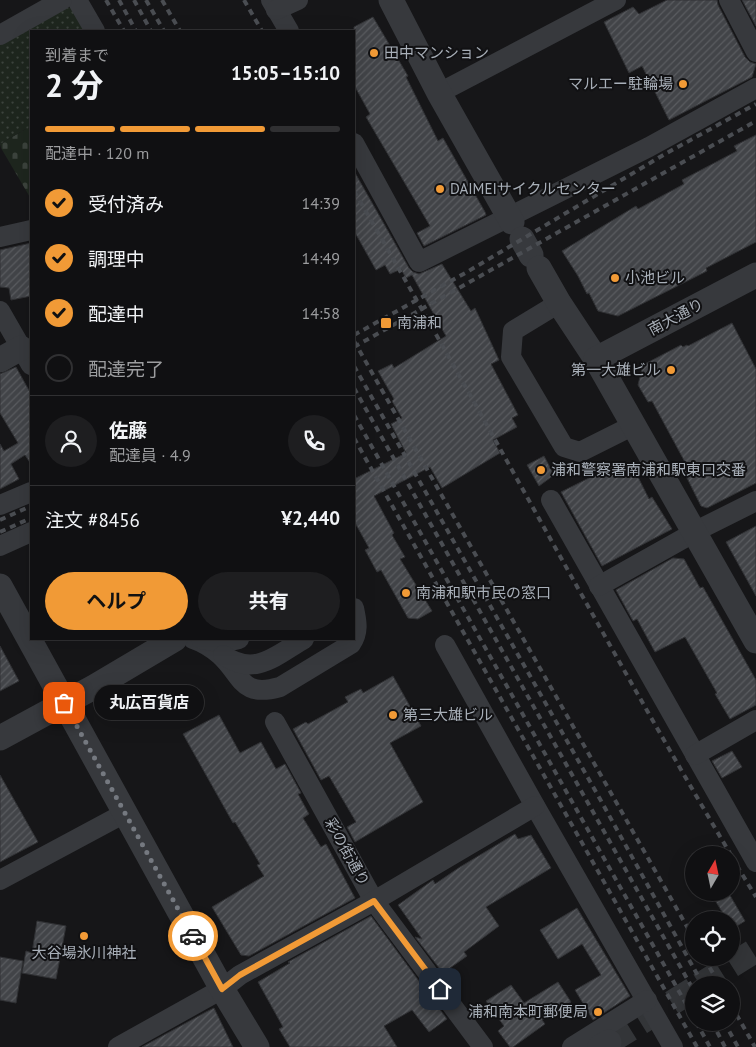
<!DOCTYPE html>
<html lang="ja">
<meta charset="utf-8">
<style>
body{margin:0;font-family:"PT Sans","Noto Sans JP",sans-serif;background:#1e1e20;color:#f1f3f6;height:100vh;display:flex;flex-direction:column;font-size:19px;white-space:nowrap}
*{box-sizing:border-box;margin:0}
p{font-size:16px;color:#9c9d9f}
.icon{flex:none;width:28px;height:28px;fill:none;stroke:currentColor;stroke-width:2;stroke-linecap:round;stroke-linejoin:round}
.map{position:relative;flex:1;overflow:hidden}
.panel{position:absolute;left:30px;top:30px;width:325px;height:610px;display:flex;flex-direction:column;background:#101012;border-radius:0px;box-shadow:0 5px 20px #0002,0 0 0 1px #303032}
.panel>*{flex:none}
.needle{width:32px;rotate:9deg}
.fabs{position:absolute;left:685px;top:846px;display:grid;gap:10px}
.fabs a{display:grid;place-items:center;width:55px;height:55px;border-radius:50%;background:#101012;box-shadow:0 5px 20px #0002,0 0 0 1px #303032;font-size:25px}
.pin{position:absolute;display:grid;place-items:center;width:42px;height:42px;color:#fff;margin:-21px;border-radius:10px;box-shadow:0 2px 8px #0006}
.courier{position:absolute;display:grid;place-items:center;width:50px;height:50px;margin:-25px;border:4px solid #f19a36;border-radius:50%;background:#fff;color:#222;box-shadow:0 1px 6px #0007}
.bubble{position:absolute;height:35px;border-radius:18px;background:#101012;box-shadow:0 5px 20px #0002,0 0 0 1px #303032;font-size:16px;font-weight:700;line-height:35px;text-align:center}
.summary em{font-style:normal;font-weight:700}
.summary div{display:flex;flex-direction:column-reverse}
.summary{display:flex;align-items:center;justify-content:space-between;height:85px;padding:0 15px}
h1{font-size:32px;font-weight:700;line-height:38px}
.bar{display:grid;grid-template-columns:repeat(4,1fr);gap:8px 5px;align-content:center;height:60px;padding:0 15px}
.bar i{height:6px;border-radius:4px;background:#303032}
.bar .active{background:#f19a36}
.bar p{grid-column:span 4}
.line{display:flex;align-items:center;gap:12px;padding:0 15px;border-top:1px solid #303032}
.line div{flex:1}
.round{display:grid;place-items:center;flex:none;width:52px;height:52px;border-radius:26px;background:#1e1e20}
ol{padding:0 15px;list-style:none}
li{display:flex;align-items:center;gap:15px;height:55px}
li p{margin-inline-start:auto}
li .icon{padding:5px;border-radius:50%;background:#f19a36;color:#111;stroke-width:4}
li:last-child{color:#9c9d9f}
li i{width:28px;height:28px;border:2px solid #303032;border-radius:50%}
.button{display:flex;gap:10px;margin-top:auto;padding:10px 15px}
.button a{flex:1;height:58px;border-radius:30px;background:#f19a36;color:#111;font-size:20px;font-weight:700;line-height:58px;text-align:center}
.button a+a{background:#1e1e20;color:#f1f3f6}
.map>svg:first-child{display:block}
</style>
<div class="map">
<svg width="756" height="1047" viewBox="0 0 756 1047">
<defs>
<pattern id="cemetery-stones" width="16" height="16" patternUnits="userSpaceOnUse" patternTransform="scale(1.25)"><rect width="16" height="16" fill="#1e261e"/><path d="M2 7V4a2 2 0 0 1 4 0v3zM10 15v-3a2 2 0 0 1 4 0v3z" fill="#3c433d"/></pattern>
<pattern id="park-dots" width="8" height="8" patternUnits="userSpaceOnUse" patternTransform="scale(1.25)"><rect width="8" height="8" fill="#1e261e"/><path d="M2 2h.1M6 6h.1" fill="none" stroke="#3c433d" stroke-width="1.8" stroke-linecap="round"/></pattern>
<pattern id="building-hatch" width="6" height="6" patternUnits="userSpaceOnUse" patternTransform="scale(1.25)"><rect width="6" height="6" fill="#424448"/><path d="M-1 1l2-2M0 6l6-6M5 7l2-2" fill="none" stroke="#5a5c60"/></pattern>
</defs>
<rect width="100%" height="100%" fill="#161618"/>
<!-- cemetery -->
<polygon fill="url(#cemetery-stones)" points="31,126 31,199 1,148 0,144"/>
<!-- park -->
<polygon fill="url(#park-dots)" points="65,7 71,8 85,31 31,31 31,126 0,144 0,44"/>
<!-- building -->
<g fill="url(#building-hatch)" stroke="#303134">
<polygon points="667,0 717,0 718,5 745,57 750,62 756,64 752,77 669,120 642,66 629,73 604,22 633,7 639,14"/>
<polygon points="742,0 756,0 756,26"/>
<polygon points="373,17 408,76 406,77 438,141 443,138 485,212 486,215 424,246 417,233 430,226 366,117 370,114 354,85 354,27"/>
<polygon points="756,135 756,242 706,268 707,271 618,316 598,311 589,293 587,294 578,276 562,251 636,206 638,209 684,184 682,180 737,151 734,146"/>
<polygon points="354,171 409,268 413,272 419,274 442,264 471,311 475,308 499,360 491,364 518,415 512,418 517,427 493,440 500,453 442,488 430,467 374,496 394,533 392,535 405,557 400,559 432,611 418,619 408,618 381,570 377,572 365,550 369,548 354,521 354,479 406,453 391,424 402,418 392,401 394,399 378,371 392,364 394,368 446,336 412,275 406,278 401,269 390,274 385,265 376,270 354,231"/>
<polygon points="31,243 31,296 11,300 9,288 0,287 0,250"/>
<polygon points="732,323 756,369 756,483 707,508 701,506 681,466 686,464 652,401 648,402 638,385 643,365 681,345 683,347 687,345 688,346"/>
<polygon points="16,367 31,394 31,464 25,455 11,464 19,479 0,489 0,444 4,451 18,443 0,413 0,374"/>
<polygon points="544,456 554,475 539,486 527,465"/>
<polygon points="619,463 633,467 649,499 652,497 672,529 602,566 561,492"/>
<polygon points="756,526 756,596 726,542"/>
<polygon points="673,558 684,559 700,588 703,587 756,680 756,705 730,719 715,694 717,693 685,637 655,652 637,619 633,621 616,590"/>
<polygon points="0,646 19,681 0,691"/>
<polygon points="393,676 421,726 390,743 423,802 355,842 347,827 356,822 329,776 321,780 293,729 306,722 308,724 348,702 345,697 361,689 363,693"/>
<polygon points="219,715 240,753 261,742 276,769 285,764 301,793 298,794 309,814 303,818 321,847 326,844 355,898 249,956 241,955 212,907 264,876 257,865 260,864 235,822 233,823 183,734"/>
<polygon points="732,751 742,767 722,778 712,761"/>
<polygon points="0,775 38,842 0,862"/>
<polygon points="515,834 518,839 531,835 551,868 486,907 499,926 464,952 467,956 443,973 415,937 422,939 398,905 433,880 435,884 460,867"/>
<polygon points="710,892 728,892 745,921 732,929 731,920 727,920"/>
<polygon points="577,908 630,996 593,1020 575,990 601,975 582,944 558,959 540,930"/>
<polygon points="371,916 447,1019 429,1032 412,1010 384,1026 397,1047 290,1047 279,1029 283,1027 258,982 290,963 288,962"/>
<polygon points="37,921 66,926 56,979 22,973 26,951 32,953"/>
<polygon points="0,957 23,961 16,1003 0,1000"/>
<polygon points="558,982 571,1002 542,1020 545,1024 513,1047 510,1047 498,1031 504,1026 486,1001 511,985 524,1003"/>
<polygon points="214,1008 233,1047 142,1047 206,1012"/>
</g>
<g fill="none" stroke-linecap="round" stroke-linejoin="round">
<!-- tertiary-tunnel -->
<g stroke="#333538" stroke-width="25" stroke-dasharray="25 12" stroke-linecap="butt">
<polyline points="700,985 756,950"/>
<polyline points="609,1042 694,989"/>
</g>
<!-- minor -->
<g stroke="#37393d" stroke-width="20">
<polyline points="77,0 95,31"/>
<polyline points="271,0 289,31"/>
<polyline points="729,0 756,52"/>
<polyline points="276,10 298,0"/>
<polyline points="0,35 62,0"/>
<polyline points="439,93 616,0"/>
<polyline points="354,143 419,262 649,147 756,88"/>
<polyline points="0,237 31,230"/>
<polyline points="559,303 513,331 511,357 564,447 580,452 634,425"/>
<polyline points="0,311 31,365"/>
<polyline points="551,500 756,862"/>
<polyline points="0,505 31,492"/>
<polyline points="0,546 31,532"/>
<polyline points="599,586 704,527 756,501"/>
<path d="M193,639C202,642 212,648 220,655C243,676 240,698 280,687L351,644C359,632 357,622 354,608"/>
<polyline points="201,639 222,643 239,639"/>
<polyline points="445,645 535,806 673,1047"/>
<path d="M223,655C255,677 275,656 304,639"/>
<polyline points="275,722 374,901 483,1047"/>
<polyline points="695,755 756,720"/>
<polyline points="0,880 125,813"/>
<polyline points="118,1047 222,989 240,975 374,901 535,806"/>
<polyline points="572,1047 647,1000"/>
</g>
<!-- tertiary -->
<g stroke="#37393d" stroke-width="25">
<polyline points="391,0 439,93 512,222"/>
<polyline points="522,239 531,255"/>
<polyline points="539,268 559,303 596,359 756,641"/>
<polyline points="596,359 756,275"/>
<polyline points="0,360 21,348"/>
<polyline points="0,586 222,989 257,1047"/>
<polyline points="0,738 94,687 175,639"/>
<polyline points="600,1047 609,1042"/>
</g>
<!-- rail -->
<g stroke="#4a4d52" stroke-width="4" stroke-dasharray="6 5" stroke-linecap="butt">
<polyline points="106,0 124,31"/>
<polyline points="119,0 136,31"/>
<polyline points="134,0 151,31"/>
<polyline points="146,0 164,31"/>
<polyline points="162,0 180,31"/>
<polyline points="244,0 262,31"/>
<path d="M354,191C482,411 601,636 731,855"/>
<polyline points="354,335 467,272 665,154 756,104"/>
<polyline points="354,341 694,939"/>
<polyline points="354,347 756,121"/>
<polyline points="354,366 600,799 703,985"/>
<polyline points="354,388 694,991"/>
<polyline points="354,415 694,1018"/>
<polyline points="354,438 697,1047"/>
<polyline points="0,520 31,506"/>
<polyline points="0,532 31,518"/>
<polyline points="731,856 756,897"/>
<polyline points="704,958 720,985"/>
<polyline points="731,1005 755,1047"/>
<polyline points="696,1022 710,1047"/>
<polyline points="712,1022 725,1047"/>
<polyline points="724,1022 738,1047"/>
</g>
</g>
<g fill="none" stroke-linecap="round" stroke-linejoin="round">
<!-- done -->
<polyline stroke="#757980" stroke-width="5" stroke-dasharray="0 9" points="64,703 193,936"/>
<!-- route -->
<polyline stroke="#f19a36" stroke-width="6" points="193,936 222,989 240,975 374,901 440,989"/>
</g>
<!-- markers -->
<g fill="#f19a36" stroke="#111113" stroke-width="2">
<circle cx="374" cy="53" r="5"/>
<circle cx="683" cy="84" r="5"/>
<circle cx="440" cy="189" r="5"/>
<circle cx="615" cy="278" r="5"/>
<rect x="380" y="317" width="12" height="12" rx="2.5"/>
<circle cx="671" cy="370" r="5"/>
<circle cx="541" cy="470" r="5"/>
<circle cx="406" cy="593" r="5"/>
<circle cx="393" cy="715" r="5"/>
<circle cx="84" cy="936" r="5"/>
<circle cx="598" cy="1012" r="5"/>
</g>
<g text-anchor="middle" stroke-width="4" stroke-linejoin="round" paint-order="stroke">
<!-- poi labels -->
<g font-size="15" fill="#a8afb8" stroke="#111113" text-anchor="start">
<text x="384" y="58">田中マンション</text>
<text x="673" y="89" text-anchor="end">マルエー駐輪場</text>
<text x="450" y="194">DAIMEIサイクルセンター</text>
<text x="625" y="283">小池ビル</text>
<text x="397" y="328">南浦和</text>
<text x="661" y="375" text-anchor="end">第一大雄ビル</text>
<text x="551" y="475">浦和警察署南浦和駅東口交番</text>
<text x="416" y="598">南浦和駅市民の窓口</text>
<text x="403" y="720">第三大雄ビル</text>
<text x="84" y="958" text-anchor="middle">大谷場氷川神社</text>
<text x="588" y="1017" text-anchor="end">浦和南本町郵便局</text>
</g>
<!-- street labels -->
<g font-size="15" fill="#a8afb8" stroke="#111113">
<text transform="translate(676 317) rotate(-28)" y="5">南大通り</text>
<text transform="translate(347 852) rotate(61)" y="5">彩の街通り</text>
</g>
</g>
</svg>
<div class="fabs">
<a><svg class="needle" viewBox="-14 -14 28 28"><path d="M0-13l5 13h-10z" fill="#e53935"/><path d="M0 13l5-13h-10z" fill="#9c9d9f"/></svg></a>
<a><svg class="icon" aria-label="locate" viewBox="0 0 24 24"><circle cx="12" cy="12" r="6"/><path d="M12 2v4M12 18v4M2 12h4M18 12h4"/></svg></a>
<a><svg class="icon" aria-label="layers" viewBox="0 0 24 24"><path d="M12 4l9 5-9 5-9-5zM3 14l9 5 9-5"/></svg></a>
</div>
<div class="pin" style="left:64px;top:703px;background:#ea580c"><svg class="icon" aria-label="bag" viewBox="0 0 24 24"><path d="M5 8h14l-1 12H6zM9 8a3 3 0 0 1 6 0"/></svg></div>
<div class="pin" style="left:440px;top:989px;background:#1f2937"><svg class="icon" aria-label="home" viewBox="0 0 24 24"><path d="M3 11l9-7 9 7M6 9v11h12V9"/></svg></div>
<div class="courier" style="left:193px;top:936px"><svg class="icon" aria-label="car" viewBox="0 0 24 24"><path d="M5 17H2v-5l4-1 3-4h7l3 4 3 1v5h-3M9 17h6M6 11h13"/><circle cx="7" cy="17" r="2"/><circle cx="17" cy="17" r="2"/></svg></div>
<div class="bubble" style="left:94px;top:685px;width:110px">丸広百貨店</div>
<section class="panel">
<div class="summary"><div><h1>2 分</h1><p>到着まで</p></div><em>15:05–15:10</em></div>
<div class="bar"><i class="active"></i><i class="active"></i><i class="active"></i><i></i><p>配達中 · 120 m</p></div>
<ol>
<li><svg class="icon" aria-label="check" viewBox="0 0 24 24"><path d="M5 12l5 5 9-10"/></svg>受付済み<p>14:39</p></li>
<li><svg class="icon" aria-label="check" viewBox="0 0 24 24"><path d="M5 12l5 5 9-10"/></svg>調理中<p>14:49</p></li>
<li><svg class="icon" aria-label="check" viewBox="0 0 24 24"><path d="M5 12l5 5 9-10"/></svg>配達中<p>14:58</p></li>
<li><i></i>配達完了</li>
</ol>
<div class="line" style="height:90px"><a class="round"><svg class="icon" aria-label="person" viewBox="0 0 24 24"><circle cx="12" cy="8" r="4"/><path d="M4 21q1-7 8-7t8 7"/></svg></a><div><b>佐藤</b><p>配達員 · 4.9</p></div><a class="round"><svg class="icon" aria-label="phone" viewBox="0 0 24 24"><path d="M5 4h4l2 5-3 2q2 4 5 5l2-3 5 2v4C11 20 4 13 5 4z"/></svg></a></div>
<div class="line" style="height:65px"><div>注文 #8456</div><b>¥2,440</b></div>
<div class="button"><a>ヘルプ</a><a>共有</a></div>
</section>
</div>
